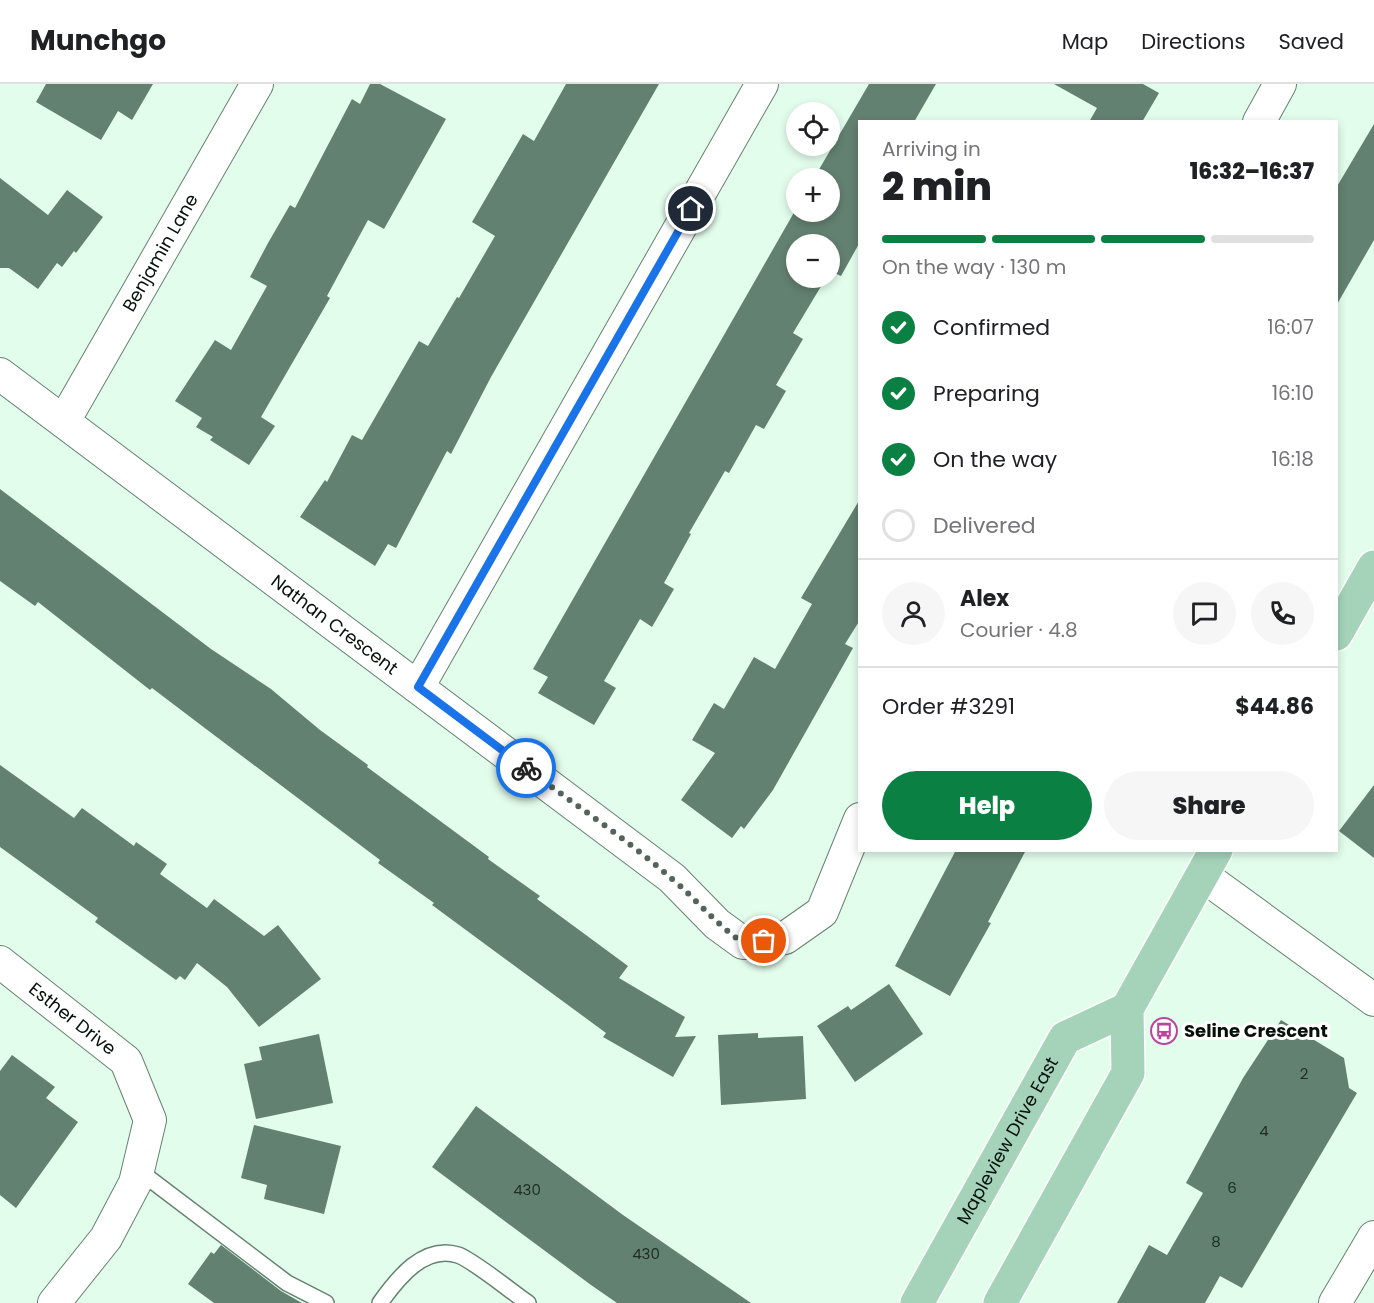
<!DOCTYPE html>
<meta charset="utf-8">
<style>
body{margin:0;font-family:Poppins,sans-serif;background:#f6f6f6;color:#202124;height:100vh;display:flex;flex-direction:column;font-size:22px;white-space:nowrap}
*{box-sizing:border-box;margin:0}
p{font-size:20px;color:#757577}
.icon{flex:none;width:33px;height:33px;fill:none;stroke:currentColor;stroke-width:2;stroke-linecap:round;stroke-linejoin:round}
.map{position:relative;flex:1;overflow:hidden}
.panel{position:absolute;left:858px;top:36px;width:480px;height:732px;display:flex;flex-direction:column;background:#fff;border-radius:0px;box-shadow:0 3px 9px #0003}
.panel>*{flex:none}
.tools{position:absolute;left:786px;top:18px;display:grid;gap:12px}
.tools a{display:grid;place-items:center;width:54px;height:54px;border-radius:50%;background:#fff;box-shadow:0 3px 9px #0003;font-size:30px}
.pin{position:absolute;display:grid;place-items:center;width:51px;height:51px;color:#fff;margin:-26px;border:3px solid #fff;border-radius:50%;box-shadow:0 2px 6px #0007}
.courier{position:absolute;display:grid;place-items:center;width:60px;height:60px;margin:-30px;border:4px solid #1a73e8;border-radius:50%;background:#fff;color:#222;box-shadow:0 2px 8px #0007}
.summary em{font-style:normal;font-weight:800}
.summary div{display:flex;flex-direction:column-reverse}
.summary{display:flex;align-items:center;justify-content:space-between;height:102px;padding:0 24px}
h1{font-size:39px;font-weight:800;line-height:45px}
.bar{display:grid;grid-template-columns:repeat(4,1fr);gap:9px 6px;align-content:center;height:72px;padding:0 24px}
.bar i{height:8px;border-radius:4px;background:#e0e0e0}
.bar .active{background:#0b8043}
.bar p{grid-column:span 4}
.line{display:flex;align-items:center;gap:15px;padding:0 24px;border-top:2px solid #e0e0e0}
.line div{flex:1}
.round{display:grid;place-items:center;flex:none;width:63px;height:63px;border-radius:32px;background:#f6f6f6}
ol{padding:0 24px;list-style:none}
li{display:flex;align-items:center;gap:18px;height:66px}
li p{margin-inline-start:auto}
li .icon{padding:6px;border-radius:50%;background:#0b8043;color:#fff;stroke-width:4}
li:last-child{color:#757577}
li i{width:33px;height:33px;border:3px solid #e0e0e0;border-radius:50%}
.cta{display:flex;gap:12px;margin-top:auto;padding:12px 24px}
.cta a{flex:1;height:69px;border-radius:36px;background:#0b8043;color:#fff;font-size:24px;font-weight:800;line-height:69px;text-align:center}
.cta a+a{background:#f6f6f6;color:#202124}
header{display:flex;align-items:center;gap:36px;box-sizing:border-box;height:84px;padding:0 30px;background:#fff;border-bottom:2px solid #e0e0e0}
header strong{font-size:28px}
nav{display:flex;gap:33px;margin-inline-start:auto;font-size:21px}
.map>svg:first-child{display:block}
</style>
<header>
<strong>Munchgo</strong>
<nav><a>Map</a><a>Directions</a><a>Saved</a></nav>
</header>
<div class="map">
<svg width="1374" height="1219" viewBox="0 0 1374 1219">
<rect width="100%" height="100%" fill="#e3fded"/>
<!-- building -->
<g fill="#638170">
<polygon points="46,0 153,0 132,36 118,27 101,56 36,18"/>
<polygon points="370,0 380,0 446,35 384,145 368,136 327,212 330,214 261,333 275,342 249,381 210,356 213,353 196,343 202,334 175,317 215,256 231,266 267,202 250,193 268,159 290,121 295,124 352,15 360,20"/>
<polygon points="566,0 659,0 491,293 451,370 447,367 396,464 388,460 375,482 300,433 325,396 327,398 352,351 362,356 419,257 428,262 457,213 459,214 495,152 472,138 523,50 534,57"/>
<polygon points="869,0 936,0 914,38 860,38 860,158 841,192 830,187 830,160 796,160 796,194 826,194 793,249 803,255 776,301 786,307 764,345 756,341 729,389 725,387 689,449 691,450 664,499 674,505 652,543 640,535 604,597 616,604 594,641 538,609 548,593 533,585 796,125 796,128 830,128 830,94 814,94"/>
<polygon points="1054,0 1143,0 1159,9 1142,38 1089,38 1097,24"/>
<polygon points="1374,40 1374,156 1336,222 1336,104"/>
<polygon points="0,94 48,131 67,106 103,133 76,169 74,167 62,183 57,179 38,205 9,184 0,184"/>
<polygon points="0,405 211,565 271,605 320,646 368,681 367,683 489,773 488,775 540,812 537,815 628,882 619,894 685,933 675,953 696,952 673,993 603,953 606,949 432,821 434,819 378,779 380,776 214,651 152,604 150,606 38,518 35,522 0,497"/>
<polygon points="860,415 860,536 845,560 853,564 773,706 744,745 741,742 732,754 681,716 715,669 692,656 714,619 724,625 754,573 775,585 812,520 801,514"/>
<polygon points="0,681 74,734 82,724 134,762 136,758 167,780 160,790 207,824 214,815 264,852 278,841 321,895 259,943 227,903 197,879 185,896 180,892 176,896 95,838 98,834 0,763"/>
<polygon points="1374,701 1374,774 1339,747"/>
<polygon points="956,766 1026,766 988,838 991,839 950,912 895,882"/>
<polygon points="889,900 923,950 855,998 817,942 848,922 851,926"/>
<polygon points="1281,936 1344,974 1349,1004 1357,1009 1242,1204 1220,1192 1205,1219 1117,1219 1149,1161 1167,1171 1203,1109 1186,1099 1243,994"/>
<polygon points="758,949 758,954 803,952 806,1015 721,1021 718,951"/>
<polygon points="319,950 333,1019 256,1035 244,980 262,976 259,963"/>
<polygon points="12,971 55,1003 46,1014 78,1038 16,1124 0,1111 0,987"/>
<polygon points="476,1022 623,1131 751,1219 617,1219 591,1201 432,1083"/>
<polygon points="254,1041 341,1062 324,1130 264,1115 267,1101 241,1094"/>
<polygon points="221,1161 281,1207 302,1219 214,1219 188,1200 211,1168 214,1170"/>
</g>
<g fill="none" stroke-linecap="round" stroke-linejoin="round">
<defs>
<g id="service">
<polyline points="138,1086 287,1199 326,1219"/>
<path d="M380,1219C397,1195 424,1160 458,1171C473,1176 513,1209 528,1219"/>
</g>
<g id="minor">
<polyline points="1259,38 1280,0"/>
<path id="s1" d="M0,290L672,794L717,840L743,859L785,854L822,828L860,735"/>
<path id="s2" d="M64,337L257,0"/>
<polyline points="418,603 762,0"/>
<polyline points="1202,791 1374,916"/>
<path id="s3" d="M0,878L126,977L150,1036L135,1099L106,1154L54,1219"/>
<polyline points="1335,1219 1374,1153"/>
</g>
<g id="primary">
<polyline points="1336,550 1374,483"/>
<path id="s4" d="M917,1219L1065,954L1127,925"/>
<polyline points="1000,1219 1128,989 1127,925 1216,766"/>
</g>
</defs>
<!-- service casing -->
<use href="#service" stroke="#658371" stroke-width="18"/>
<!-- minor casing -->
<use href="#minor" stroke="#658371" stroke-width="34"/>
<!-- primary casing -->
<use href="#primary" stroke="#fff" stroke-width="36"/>
<!-- service -->
<use href="#service" stroke="#fff" stroke-width="15"/>
<!-- minor -->
<use href="#minor" stroke="#fff" stroke-width="32"/>
<!-- primary -->
<use href="#primary" stroke="#a4d3ba" stroke-width="33"/>
</g>
<g fill="none" stroke-linecap="round" stroke-linejoin="round">
<!-- done -->
<path stroke="#53645a" stroke-width="6" stroke-dasharray="0 10.8" d="M526,684C575,721 627,755 672,795C698,817 715,839 743,859L764,857"/>
<!-- route -->
<polyline stroke="#1a73e8" stroke-width="8" points="526,684 418,603 691,125"/>
</g>
<!-- icons -->
<defs>
<symbol id="bus-ring" viewBox="-11 -11 22 22"><circle r="9.5" fill="#fff" stroke="#ba459c" stroke-width="1.5"/><path d="M-5-6H5V4H4V6H2V4H-2V6H-4V4H-5ZM-3.5-4V0h7V-4ZM-3.5 1.2v1.5H-2V1.2ZM2 1.2v1.5H3.5V1.2Z" fill="#ba459c"/></symbol>
</defs>
<g fill-rule="evenodd">
<use href="#bus-ring" x="1149" y="932" width="30" height="30"/>
</g>
<g text-anchor="middle" stroke-width="6" stroke-linejoin="round" paint-order="stroke">
<!-- number labels -->
<g font-size="15" fill="#1d2d24">
<text x="1304" y="995">2</text>
<text x="1264" y="1052">4</text>
<text x="1232" y="1109">6</text>
<text x="527" y="1111">430</text>
<text x="1216" y="1163">8</text>
<text x="646" y="1175">430</text>
</g>
<!-- street labels -->
<g font-size="18" fill="#06110b" stroke="#fff">
<text dy="6" stroke="none"><textPath href="#s2" startOffset="194">Benjamin Lane</textPath></text>
<text dy="6" stroke="none"><textPath href="#s1" startOffset="418">Nathan Crescent</textPath></text>
<text dy="6" stroke="none"><textPath href="#s3" startOffset="92">Esther Drive</textPath></text>
<text dy="6" stroke="none"><textPath href="#s4" startOffset="186">Mapleview Drive East</textPath></text>
</g>
<!-- poi labels -->
<g font-size="18" font-weight="bold" fill="#06110b" stroke="#fff" text-anchor="start">
<text x="1184" y="953">Seline Crescent</text>
</g>
</g>
</svg>
<div class="tools">
<a><svg class="icon" aria-label="locate" viewBox="0 0 24 24"><circle cx="12" cy="12" r="6"/><path d="M12 2v4M12 18v4M2 12h4M18 12h4"/></svg></a>
<a>+</a>
<a>−</a>
</div>
<div class="pin" style="left:764px;top:857px;background:#ea580c"><svg class="icon" aria-label="bag" viewBox="0 0 24 24"><path d="M5 8h14l-1 12H6zM9 8a3 3 0 0 1 6 0"/></svg></div>
<div class="pin" style="left:691px;top:125px;background:#1f2937"><svg class="icon" aria-label="home" viewBox="0 0 24 24"><path d="M3 11l9-7 9 7M6 9v11h12V9"/></svg></div>
<div class="courier" style="left:526px;top:684px"><svg class="icon" aria-label="bike" viewBox="0 0 24 24"><circle cx="6" cy="16" r="4"/><circle cx="18" cy="16" r="4"/><path d="M6 16l4-8h5l3 8M10 8l3 8H6M13 5h3"/></svg></div>
<section class="panel">
<div class="summary"><div><h1>2 min</h1><p>Arriving in</p></div><em>16:32–16:37</em></div>
<div class="bar"><i class="active"></i><i class="active"></i><i class="active"></i><i></i><p>On the way · 130 m</p></div>
<ol>
<li><svg class="icon" aria-label="check" viewBox="0 0 24 24"><path d="M5 12l5 5 9-10"/></svg>Confirmed<p>16:07</p></li>
<li><svg class="icon" aria-label="check" viewBox="0 0 24 24"><path d="M5 12l5 5 9-10"/></svg>Preparing<p>16:10</p></li>
<li><svg class="icon" aria-label="check" viewBox="0 0 24 24"><path d="M5 12l5 5 9-10"/></svg>On the way<p>16:18</p></li>
<li><i></i>Delivered</li>
</ol>
<div class="line" style="height:108px"><a class="round"><svg class="icon" aria-label="person" viewBox="0 0 24 24"><circle cx="12" cy="8" r="4"/><path d="M4 21q1-7 8-7t8 7"/></svg></a><div><b>Alex</b><p>Courier · 4.8</p></div><a class="round"><svg class="icon" aria-label="chat" viewBox="0 0 24 24"><path d="M4 5h16v11H9l-5 4z"/></svg></a><a class="round"><svg class="icon" aria-label="phone" viewBox="0 0 24 24"><path d="M5 4h4l2 5-3 2q2 4 5 5l2-3 5 2v4C11 20 4 13 5 4z"/></svg></a></div>
<div class="line" style="height:78px"><div>Order #3291</div><b>$44.86</b></div>
<div class="cta"><a>Help</a><a>Share</a></div>
</section>
</div>
